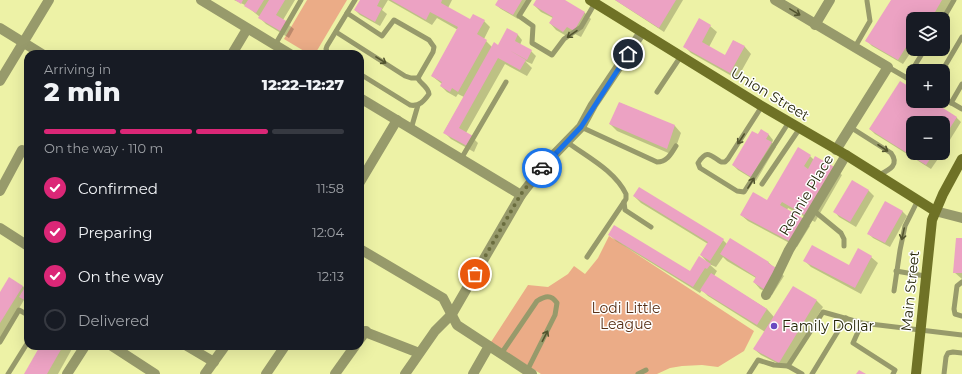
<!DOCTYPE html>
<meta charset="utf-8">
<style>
body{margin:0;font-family:Montserrat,sans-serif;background:#242831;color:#f1f3f6;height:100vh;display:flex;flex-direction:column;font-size:15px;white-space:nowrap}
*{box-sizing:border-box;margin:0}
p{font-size:13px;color:#9ea1a6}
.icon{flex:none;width:22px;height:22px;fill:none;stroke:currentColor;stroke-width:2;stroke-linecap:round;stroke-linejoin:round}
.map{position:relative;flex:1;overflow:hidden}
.details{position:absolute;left:24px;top:50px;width:340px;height:300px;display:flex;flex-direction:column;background:#171b24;border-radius:12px;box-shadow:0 4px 16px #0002}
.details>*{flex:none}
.tools{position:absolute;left:906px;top:12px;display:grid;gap:8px}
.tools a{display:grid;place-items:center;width:44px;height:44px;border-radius:8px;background:#171b24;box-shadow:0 4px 16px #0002;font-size:20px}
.pin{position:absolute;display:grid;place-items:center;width:34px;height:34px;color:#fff;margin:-17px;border:2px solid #fff;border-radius:50%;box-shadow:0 1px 4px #0007}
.courier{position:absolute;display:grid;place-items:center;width:40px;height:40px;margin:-20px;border:3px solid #1a73e8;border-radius:50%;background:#fff;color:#222;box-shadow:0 1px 5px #0007}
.overview em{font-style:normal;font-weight:800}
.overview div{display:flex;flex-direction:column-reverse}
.overview{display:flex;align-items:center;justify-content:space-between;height:68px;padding:0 20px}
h1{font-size:26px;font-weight:800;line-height:30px}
.bar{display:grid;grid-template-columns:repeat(4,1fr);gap:6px 4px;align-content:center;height:48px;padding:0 20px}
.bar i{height:5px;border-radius:3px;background:#363941}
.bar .on{background:#db2777}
.bar p{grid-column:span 4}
ol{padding:0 20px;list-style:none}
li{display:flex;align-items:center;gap:12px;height:44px}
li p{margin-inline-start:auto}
li .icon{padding:4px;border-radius:50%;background:#db2777;color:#fff;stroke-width:4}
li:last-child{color:#9ea1a6}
li i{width:22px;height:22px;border:2px solid #363941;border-radius:50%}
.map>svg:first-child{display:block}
</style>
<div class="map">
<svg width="962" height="374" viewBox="0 0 962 374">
<rect width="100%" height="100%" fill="#edf2a6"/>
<!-- green -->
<g fill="#ebac87">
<polygon points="307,0 347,0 315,54 309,54 284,39"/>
<polygon points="609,236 754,331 744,351 718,367 702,365 682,366 670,368 657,374 541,374 491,342 528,285 548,287 568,274 574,266 585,274 598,258"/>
</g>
<!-- shadow -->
<g fill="#0003">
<polygon points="234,0 295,0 283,20 294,29 289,38 266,24 260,18 260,17 245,5"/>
<polygon points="361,0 388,0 382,10 387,14 380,26 360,15 355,10"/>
<polygon points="388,0 452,0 448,8 470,20 484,21 490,27 484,39 492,47 503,49 508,30 518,35 522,40 520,45 531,51 536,56 532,64 525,61 532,68 527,76 505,64 466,133 472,137 478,143 474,152 451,139 444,132 464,97 458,94 456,97 447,92 441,86 442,84 432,76 458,30 437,18 432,25"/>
<polygon points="499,0 529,0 518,19 501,9 496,5"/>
<polygon points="538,0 563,0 585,13 591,19 581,37 573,33 570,38 556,30 550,23 553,18 541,12 534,5"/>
<polygon points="615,0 683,0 664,32"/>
<polygon points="892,0 952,0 941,19 913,19 913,49 903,64 872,46 867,41"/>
<polygon points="710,26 717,32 709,47 725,56 734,41 745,47 751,54 737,79 691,53 684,46"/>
<polygon points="913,90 913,101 930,101 956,117 961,122 943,151 943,123 913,123 913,153 942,153 931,169 875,134 870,129"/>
<polygon points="620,103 675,126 681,133 673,155 617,131 610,124"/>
<polygon points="761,131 769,135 773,140 772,143 776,147 756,181 738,170 733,165"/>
<polygon points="810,156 814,160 835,169 842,175 815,222 788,208 787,210 803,219 810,226 797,247 748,221 741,215 768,202"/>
<polygon points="853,182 869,191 874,196 856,227 839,217 835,212"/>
<polygon points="634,196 723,240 727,244 768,262 777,270 784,276 772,295 760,289 754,282 756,278 727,261 723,257 716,267 709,264 717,271 714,276 767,309 774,317 793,287 817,301 823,307 786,368 761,355 754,349 765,332 708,296 702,290 700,293 616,241 610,235 690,273 708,263 701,255 708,244 641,203"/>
<polygon points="902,211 907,216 890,247 873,238 868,233"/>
<polygon points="962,239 962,279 954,272"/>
<polygon points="871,257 878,263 861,294 811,267 805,261 849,266"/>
<polygon points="23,286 25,289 28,286 28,304 24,300 0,340 0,294"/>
<polygon points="41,346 73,347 58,374 26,374"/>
</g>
<!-- building -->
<g fill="#eca2c3">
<polygon points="235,0 243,0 241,4"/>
<polygon points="248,0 264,0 256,13 244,6"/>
<polygon points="269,0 285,0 276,15 288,22 282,32 258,18"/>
<polygon points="360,0 380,0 377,6 382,8 375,22 354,10"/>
<polygon points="391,0 442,0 441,3 470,19 473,14 485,20 477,34 487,40 458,92 452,88 450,92 440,86 442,82 431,76 458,27 430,12 426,20"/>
<polygon points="498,0 522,0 513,15 495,5"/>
<polygon points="536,0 565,0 585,12 574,31 567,27 563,32 549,23 553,17 533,5"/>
<polygon points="615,0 676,0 659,28"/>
<polygon points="891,0 942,0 931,19 913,19 913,36 898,60 865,41"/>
<polygon points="699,18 711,25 702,42 725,55 733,40 745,46 730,73 683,47"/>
<polygon points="507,28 518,34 515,41 532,50 527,60 509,50 526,60 520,70 498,58 459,128 473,136 467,146 443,133 494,42 498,45"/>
<polygon points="900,81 913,89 913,101 932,101 957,117 943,139 943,123 913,123 913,153 934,153 926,165 869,129"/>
<polygon points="619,102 675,125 667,149 609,124"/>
<polygon points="761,129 769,134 766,139 772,142 751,177 732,165 752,131 758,134"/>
<polygon points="798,147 811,155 804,166 808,169 815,156 836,168 808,217 782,202 780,205 804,219 791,242 740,215 753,192 767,200"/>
<polygon points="852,180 869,190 850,222 833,212"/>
<polygon points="639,187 724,239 710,261 700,255 708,242 633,196"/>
<polygon points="885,201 903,211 885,243 867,234"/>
<polygon points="614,225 690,271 699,256 711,264 707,269 705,268 693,287 608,235"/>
<polygon points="730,238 769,262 768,263 778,269 765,290 753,282 756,277 720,254"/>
<polygon points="956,238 962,238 962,273 953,273"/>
<polygon points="812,245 849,265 858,248 872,256 855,288 803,261"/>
<polygon points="711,273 767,309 757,325 700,290"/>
<polygon points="9,277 23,286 0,323 0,292"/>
<polygon points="27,284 28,285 28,302 19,297"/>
<polygon points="793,286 817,300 779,363 753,349"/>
<polygon points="40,346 63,346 47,374 24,374"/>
<polygon points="859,370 866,374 856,374"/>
</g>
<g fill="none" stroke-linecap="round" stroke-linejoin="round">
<!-- lane -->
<g stroke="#979a6b" stroke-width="5">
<polyline points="529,0 519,16 533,26 532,43 552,55 564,39 581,27 595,3"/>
<path d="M347,13L382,36L394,20L429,40L434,47L433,52L418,78C420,84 428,86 429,94C424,101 419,107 410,105L360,74"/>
<polyline points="943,19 954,0"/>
<polyline points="336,32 405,76 411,78 418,78"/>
<polyline points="275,45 301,0"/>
<polyline points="855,47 870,21 867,1"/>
<polyline points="328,54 326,49 327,46 355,0"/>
<polyline points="888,67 907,78 925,49"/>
<polyline points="942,71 962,37"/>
<polyline points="907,78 913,81"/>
<polyline points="657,92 681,56"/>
<polyline points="943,98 962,109"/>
<polyline points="951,103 962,84"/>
<path d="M762,106L728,159L725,162H721C710,155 707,149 698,163L700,168L737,191L744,192L789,122"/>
<path d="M581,127L657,162C667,162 671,154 676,146"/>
<path d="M850,127L891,153C900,165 889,170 879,175"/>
<polyline points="411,129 418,105"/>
<path d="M567,142C587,157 614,170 626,194V199L624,202L587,257"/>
<polyline points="461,159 506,82"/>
<polyline points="762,184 800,128"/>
<polyline points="624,202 625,210 651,227"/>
<polyline points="813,210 841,233 844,239 844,246"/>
<polyline points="896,271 925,276"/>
<polyline points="962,282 957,286 954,309 955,314 962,316"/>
<polyline points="894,291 900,250 905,226 918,200"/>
<polyline points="862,323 853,343 895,370 893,374"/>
<polyline points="0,342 19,310 28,315"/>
<path d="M501,354L537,301C545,296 551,294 557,303L555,315L527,371"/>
<polyline points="8,374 28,342"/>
<polyline points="638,374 646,370"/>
<polyline points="749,374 758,360 774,365 788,366"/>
<polyline points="802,374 788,366 823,312 862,323 962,335"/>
<polyline points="812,374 846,318"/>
<polyline points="944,374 946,357 948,353 953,352 962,353"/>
</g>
<!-- street -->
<g stroke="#979a6b" stroke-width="10">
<polyline points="201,0 290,54"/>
<polyline points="775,0 888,67 836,150"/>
<polyline points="815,25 830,0"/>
<polyline points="0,28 42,54"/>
<polyline points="232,54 247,29"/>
<polyline points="0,81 49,0"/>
<polyline points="360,98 521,195"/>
<polyline points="360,182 397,120"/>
<polyline points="0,191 22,150 28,154"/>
<polyline points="935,211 962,218"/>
<polyline points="0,228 28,246"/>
<polyline points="360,249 443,298 457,325 532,374"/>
<polyline points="766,295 777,275 789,250 846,155"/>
<polyline points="360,330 419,353"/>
<polyline points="360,339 366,331"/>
<polyline points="112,346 155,374"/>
<polyline points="187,346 214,362"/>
<polyline points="67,374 85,346"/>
<polyline points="205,374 225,346"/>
<polyline points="266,374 285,346"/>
<polyline points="335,374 355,346"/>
<polyline points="405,374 435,331 452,314 521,195 545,164 581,127 593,105 642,32"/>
<polyline points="473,374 489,346"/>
</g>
<!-- secondary -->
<g stroke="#6f7226" stroke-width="10">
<polyline points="590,0 760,105 846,155 935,211"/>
<polyline points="916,374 932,220 943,194 962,159"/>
</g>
</g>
<!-- one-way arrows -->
<defs><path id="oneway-shaft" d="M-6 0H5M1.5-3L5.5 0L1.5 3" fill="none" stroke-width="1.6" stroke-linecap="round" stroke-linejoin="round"/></defs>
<g stroke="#52542e">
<use href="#oneway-shaft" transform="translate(795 12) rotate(31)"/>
<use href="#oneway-shaft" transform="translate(572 34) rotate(145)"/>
<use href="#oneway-shaft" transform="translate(381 60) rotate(32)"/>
<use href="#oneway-shaft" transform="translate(741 139) rotate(123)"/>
<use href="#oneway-shaft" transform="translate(883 148) rotate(33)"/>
<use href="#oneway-shaft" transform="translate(751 183) rotate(-58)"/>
<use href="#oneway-shaft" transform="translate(903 234) rotate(102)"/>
<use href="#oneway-shaft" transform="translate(545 336) rotate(-63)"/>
</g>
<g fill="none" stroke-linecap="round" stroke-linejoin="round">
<!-- done -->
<polyline stroke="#6a6d3e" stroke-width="4" stroke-dasharray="0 7.2" points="475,274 521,194 542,168"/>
<!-- route -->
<polyline stroke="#1a73e8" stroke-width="5" points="542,168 581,127 628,54"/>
</g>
<!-- markers -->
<circle fill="#6a48c1" stroke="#fff" stroke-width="1.5" cx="774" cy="326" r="4"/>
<g text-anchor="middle" stroke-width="3" stroke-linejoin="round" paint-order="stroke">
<!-- street labels -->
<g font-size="14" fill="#242506" stroke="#fff">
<text transform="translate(770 94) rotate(31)" y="5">Union Street</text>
<text transform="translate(806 195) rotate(-59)" y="5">Rennie Place</text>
<text transform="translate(910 291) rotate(-84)" y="5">Main Street</text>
</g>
<!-- park labels -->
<g font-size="14" fill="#583016" stroke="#fff">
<text x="626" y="313">Lodi Little<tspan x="626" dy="16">League</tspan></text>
</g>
<!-- poi labels -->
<g font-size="14" fill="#242506" stroke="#fff" text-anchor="start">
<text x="782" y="331">Family Dollar</text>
</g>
</g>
</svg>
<div class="tools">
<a><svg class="icon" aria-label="layers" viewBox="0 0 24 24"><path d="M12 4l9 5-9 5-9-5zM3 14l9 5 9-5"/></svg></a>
<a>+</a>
<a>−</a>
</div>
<div class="pin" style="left:475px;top:274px;background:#ea580c"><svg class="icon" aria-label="bag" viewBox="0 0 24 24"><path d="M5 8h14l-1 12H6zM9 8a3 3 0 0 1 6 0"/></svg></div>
<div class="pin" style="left:628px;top:54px;background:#1f2937"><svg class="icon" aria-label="home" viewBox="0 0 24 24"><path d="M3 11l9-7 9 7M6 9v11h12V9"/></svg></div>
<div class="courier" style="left:542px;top:168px"><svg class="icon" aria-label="car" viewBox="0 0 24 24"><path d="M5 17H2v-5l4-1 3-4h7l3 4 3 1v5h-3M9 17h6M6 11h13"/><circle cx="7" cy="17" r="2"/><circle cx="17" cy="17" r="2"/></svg></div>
<section class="details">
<div class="overview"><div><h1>2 min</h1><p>Arriving in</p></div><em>12:22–12:27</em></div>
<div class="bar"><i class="on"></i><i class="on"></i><i class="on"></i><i></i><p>On the way · 110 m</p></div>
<ol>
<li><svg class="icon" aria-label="check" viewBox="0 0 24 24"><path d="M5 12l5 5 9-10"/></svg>Confirmed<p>11:58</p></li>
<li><svg class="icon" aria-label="check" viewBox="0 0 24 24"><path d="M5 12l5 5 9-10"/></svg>Preparing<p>12:04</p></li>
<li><svg class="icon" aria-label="check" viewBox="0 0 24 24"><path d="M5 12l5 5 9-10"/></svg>On the way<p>12:13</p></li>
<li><i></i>Delivered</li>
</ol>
</section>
</div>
